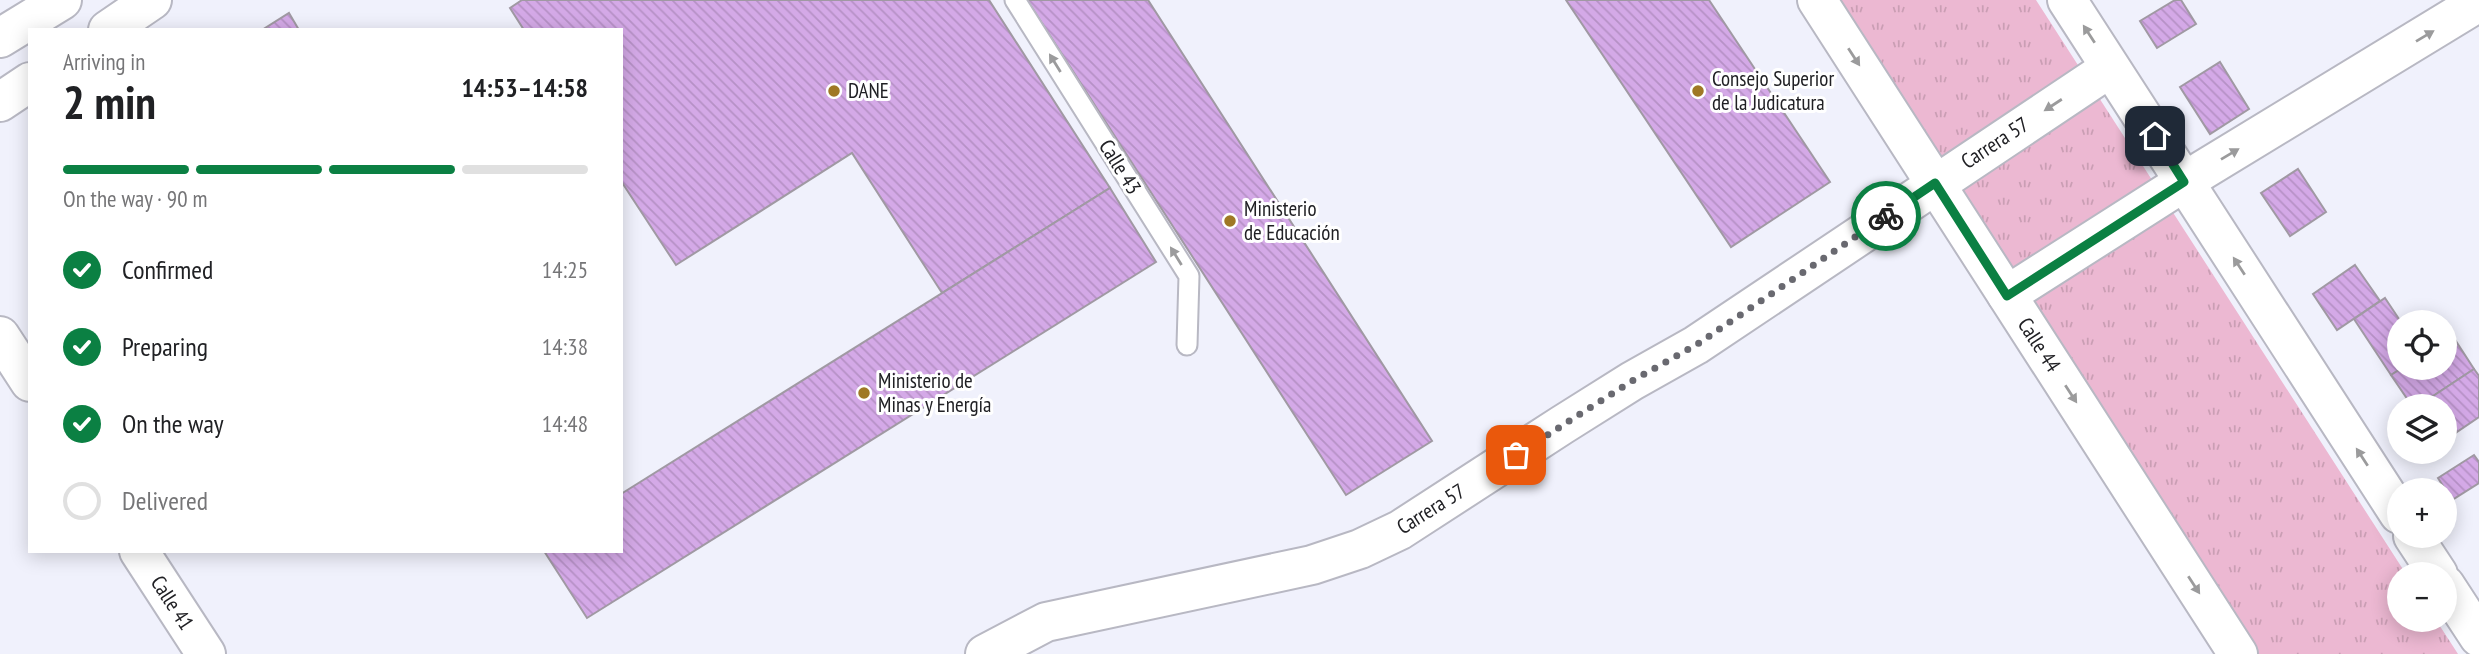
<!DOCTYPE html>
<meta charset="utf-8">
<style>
body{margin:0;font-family:"PT Sans Narrow",sans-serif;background:#f2f2f2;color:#202124;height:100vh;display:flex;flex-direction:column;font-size:26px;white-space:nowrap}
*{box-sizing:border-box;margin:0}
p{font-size:23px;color:#757577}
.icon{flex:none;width:38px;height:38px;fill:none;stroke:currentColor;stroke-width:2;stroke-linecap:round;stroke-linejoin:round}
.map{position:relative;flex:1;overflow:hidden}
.sheet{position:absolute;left:28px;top:28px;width:595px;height:525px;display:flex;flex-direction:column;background:#fff;border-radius:0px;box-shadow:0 4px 18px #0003}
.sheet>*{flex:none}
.fabs{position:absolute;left:2387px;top:310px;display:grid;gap:14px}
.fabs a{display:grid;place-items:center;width:70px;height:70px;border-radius:50%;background:#fff;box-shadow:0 4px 18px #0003;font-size:35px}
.pin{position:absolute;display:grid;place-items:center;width:60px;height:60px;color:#fff;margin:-30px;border-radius:14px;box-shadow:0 4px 10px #0006}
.courier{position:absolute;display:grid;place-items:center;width:70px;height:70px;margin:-35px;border:5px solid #0b8043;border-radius:50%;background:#fff;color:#222;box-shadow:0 2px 9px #0007}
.headline em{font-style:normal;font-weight:700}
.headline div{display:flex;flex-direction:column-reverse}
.headline{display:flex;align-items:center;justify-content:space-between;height:119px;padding:0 35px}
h1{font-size:46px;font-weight:700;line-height:52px}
.bar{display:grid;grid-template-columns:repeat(4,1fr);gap:10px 7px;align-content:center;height:84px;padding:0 35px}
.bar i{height:9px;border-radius:5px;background:#e0e0e0}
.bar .active{background:#0b8043}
.bar p{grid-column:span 4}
ol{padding:0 35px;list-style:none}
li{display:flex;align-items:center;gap:21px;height:77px}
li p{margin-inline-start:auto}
li .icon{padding:7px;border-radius:50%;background:#0b8043;color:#fff;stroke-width:4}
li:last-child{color:#757577}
li i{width:38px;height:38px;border:4px solid #e0e0e0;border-radius:50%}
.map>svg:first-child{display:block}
</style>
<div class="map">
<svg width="2479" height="654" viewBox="0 0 2479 654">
<defs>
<pattern id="grass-tufts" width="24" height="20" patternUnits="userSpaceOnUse" patternTransform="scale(1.75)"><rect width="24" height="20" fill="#ecb8d2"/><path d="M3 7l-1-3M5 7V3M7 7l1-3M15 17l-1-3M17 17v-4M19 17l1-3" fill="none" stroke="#ca9eb4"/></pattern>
<pattern id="building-back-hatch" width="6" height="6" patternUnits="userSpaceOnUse" patternTransform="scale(1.75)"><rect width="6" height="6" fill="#d4a9e7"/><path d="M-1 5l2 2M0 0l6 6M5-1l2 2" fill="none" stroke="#b691c6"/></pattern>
</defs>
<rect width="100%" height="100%" fill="#f0f1fc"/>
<!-- grass -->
<polygon fill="url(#grass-tufts)" points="1839,0 2036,0 2406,574 2399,574 2399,620 2436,620 2458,654 2258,654"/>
<!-- building -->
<g fill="url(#building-back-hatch)" stroke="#a099a3" stroke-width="2">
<polygon points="522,0 989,0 1110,188 942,293 852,153 676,265 621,181 621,30 524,30 510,8"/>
<polygon points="1027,0 1148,0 1432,441 1346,495"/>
<polygon points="1566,0 1709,0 1830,182 1731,247"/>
<polygon points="2175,0 2181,0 2196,24 2157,48 2140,21"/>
<polygon points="289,13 299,30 262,30"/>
<polygon points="2220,62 2249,109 2210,134 2180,87"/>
<polygon points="2298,169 2326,212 2290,236 2261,193"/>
<polygon points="1110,188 1156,262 587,618 544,551 621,551 621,494"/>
<polygon points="2355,265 2380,301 2337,330 2313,294"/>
<polygon points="2385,298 2401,322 2399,368 2402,368 2391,375 2354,319"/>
<polygon points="2452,335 2474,369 2418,406 2412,406 2391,375 2402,368 2445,368 2445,339"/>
<polygon points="2474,369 2479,376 2479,417 2445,440 2445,406 2418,406"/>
<polygon points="2474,455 2479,462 2479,483 2452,500 2438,478"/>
</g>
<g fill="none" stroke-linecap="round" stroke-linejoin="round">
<defs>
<polyline id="service" points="1015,0 1189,276 1187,345"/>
<g id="minor">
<polyline points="2007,295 2203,170 2479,2"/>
<polyline points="0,336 30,382"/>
<polyline points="139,551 206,654"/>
<polyline points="985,654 1046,622 1312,565 1360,549 1400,530 1562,425 1632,381 1696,345 2110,68"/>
</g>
<g id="tertiary">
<polyline points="1817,0 2238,654"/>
<polyline points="2067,0 2399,514"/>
<polyline points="108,30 152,0"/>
<polyline points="0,38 62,0"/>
<polyline points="0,102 30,82"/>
<polyline points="2413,536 2438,574"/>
<polyline points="2445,585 2479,637"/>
</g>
</defs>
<!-- service casing -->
<use href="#service" stroke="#b8b8c3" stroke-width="23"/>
<!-- minor casing -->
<use href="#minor" stroke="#b8b8c3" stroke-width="42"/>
<!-- tertiary casing -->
<use href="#tertiary" stroke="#b8b8c3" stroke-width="42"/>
<!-- service -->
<use href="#service" stroke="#fff" stroke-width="19"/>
<!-- minor -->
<use href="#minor" stroke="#fff" stroke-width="38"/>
<!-- tertiary -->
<use href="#tertiary" stroke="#fff" stroke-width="38"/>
</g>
<!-- one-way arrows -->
<defs><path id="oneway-solid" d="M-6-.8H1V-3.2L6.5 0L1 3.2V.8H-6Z" transform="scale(1.75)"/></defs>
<g fill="#9b9b9c">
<use href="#oneway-solid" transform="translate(2089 34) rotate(-123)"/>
<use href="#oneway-solid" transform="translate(2425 36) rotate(-31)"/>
<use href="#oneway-solid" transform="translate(1854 57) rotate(57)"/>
<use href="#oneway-solid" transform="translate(1055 63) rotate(-122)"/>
<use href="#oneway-solid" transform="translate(2053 105) rotate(147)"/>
<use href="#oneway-solid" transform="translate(2230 154) rotate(-31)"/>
<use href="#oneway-solid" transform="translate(1176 256) rotate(-122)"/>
<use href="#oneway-solid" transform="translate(2239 266) rotate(-123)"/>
<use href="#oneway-solid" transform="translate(2071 394) rotate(57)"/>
<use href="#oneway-solid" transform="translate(2362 457) rotate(-123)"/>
<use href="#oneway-solid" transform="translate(2194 585) rotate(57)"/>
</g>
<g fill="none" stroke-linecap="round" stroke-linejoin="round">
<!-- done -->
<polyline stroke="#696970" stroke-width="7" stroke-dasharray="0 12.6" points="1516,455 1632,381 1696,345 1886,216"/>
<!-- route -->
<polyline stroke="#0b8043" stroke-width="9" points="1886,216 1935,183 2007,296 2184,182 2155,136"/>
</g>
<!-- markers -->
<g fill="#9f7825" stroke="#fff" stroke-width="2.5">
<circle cx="834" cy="91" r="7"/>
<circle cx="1698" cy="91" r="7"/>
<circle cx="1230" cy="221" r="7"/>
<circle cx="864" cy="393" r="7"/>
</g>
<g text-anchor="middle" stroke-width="6" stroke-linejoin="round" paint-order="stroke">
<!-- poi labels -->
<g font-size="21" fill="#202024" stroke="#fff" text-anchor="start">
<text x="1712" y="86">Consejo Superior<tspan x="1712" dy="24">de la Judicatura</tspan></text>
<text x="848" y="98">DANE</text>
<text x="1244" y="216">Ministerio<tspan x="1244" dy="24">de Educación</tspan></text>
<text x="878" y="388">Ministerio de<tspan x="878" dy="24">Minas y Energía</tspan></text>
</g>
<!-- street labels -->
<g font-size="21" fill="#202024" stroke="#fff">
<text transform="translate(1995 143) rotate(-33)" y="7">Carrera 57</text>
<text transform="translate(1120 167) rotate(58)" y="7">Calle 43</text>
<text transform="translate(2039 345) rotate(57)" y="7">Calle 44</text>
<text transform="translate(1431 509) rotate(-32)" y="7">Carrera 57</text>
<text transform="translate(172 603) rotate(57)" y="7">Calle 41</text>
</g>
</g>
</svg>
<div class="fabs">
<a><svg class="icon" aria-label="locate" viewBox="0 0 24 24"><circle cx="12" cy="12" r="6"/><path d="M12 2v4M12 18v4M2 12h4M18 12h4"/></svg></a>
<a><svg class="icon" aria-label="layers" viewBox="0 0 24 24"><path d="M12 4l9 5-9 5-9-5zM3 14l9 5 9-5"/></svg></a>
<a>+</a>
<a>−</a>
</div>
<div class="pin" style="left:1516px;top:455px;background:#ea580c"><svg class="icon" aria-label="bag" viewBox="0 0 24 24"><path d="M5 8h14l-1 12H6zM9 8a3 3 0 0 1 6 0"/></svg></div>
<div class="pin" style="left:2155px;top:136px;background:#1f2937"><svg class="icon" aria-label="home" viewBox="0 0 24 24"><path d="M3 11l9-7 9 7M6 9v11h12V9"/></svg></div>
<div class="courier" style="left:1886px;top:216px"><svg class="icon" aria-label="bike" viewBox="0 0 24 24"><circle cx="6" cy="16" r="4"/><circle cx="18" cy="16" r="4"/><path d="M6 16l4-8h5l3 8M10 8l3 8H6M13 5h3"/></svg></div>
<section class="sheet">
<div class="headline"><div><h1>2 min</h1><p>Arriving in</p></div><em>14:53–14:58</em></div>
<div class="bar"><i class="active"></i><i class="active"></i><i class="active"></i><i></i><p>On the way · 90 m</p></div>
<ol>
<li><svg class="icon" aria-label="check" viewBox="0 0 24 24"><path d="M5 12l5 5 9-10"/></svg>Confirmed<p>14:25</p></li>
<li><svg class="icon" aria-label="check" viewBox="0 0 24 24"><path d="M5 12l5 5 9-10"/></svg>Preparing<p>14:38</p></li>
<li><svg class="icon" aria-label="check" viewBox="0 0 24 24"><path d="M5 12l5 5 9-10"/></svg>On the way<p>14:48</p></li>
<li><i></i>Delivered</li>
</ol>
</section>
</div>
